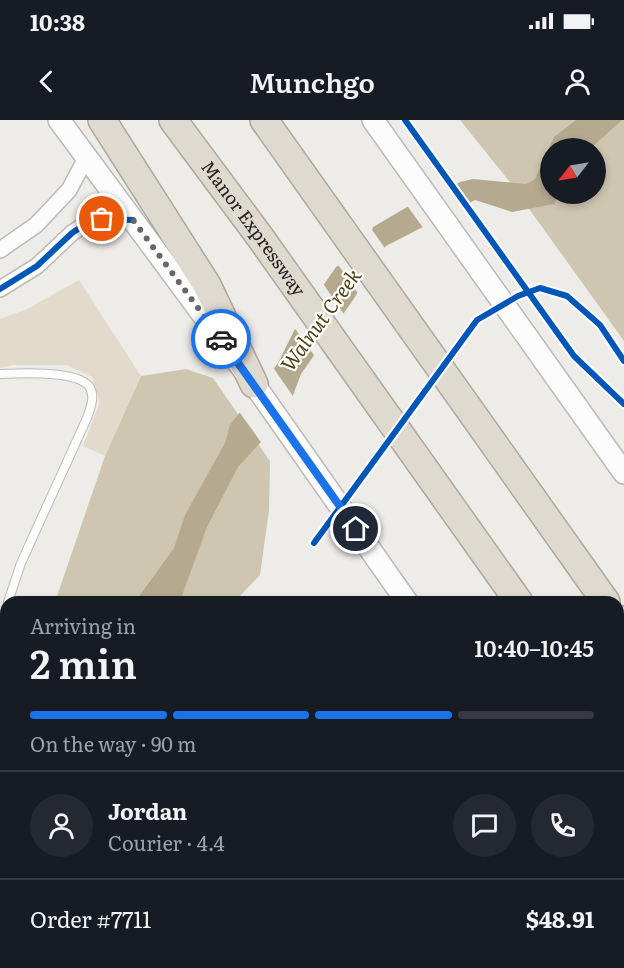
<!DOCTYPE html>
<meta charset="utf-8">
<style>
body{margin:0;font-family:Literata,serif;background:#242831;color:#f1f3f6;height:100vh;display:flex;flex-direction:column;font-size:22px;white-space:nowrap}
*{box-sizing:border-box;margin:0}
p{font-size:20px;color:#9ea1a6}
.icon{flex:none;width:33px;height:33px;fill:none;stroke:currentColor;stroke-width:2;stroke-linecap:round;stroke-linejoin:round}
.map{position:relative;flex:1;overflow:hidden}
.sheet{position:absolute;left:0px;top:476px;width:624px;height:374px;display:flex;flex-direction:column;background:#171b24;border-radius:18px 18px 0 0;box-shadow:0 3px 9px #0003}
.sheet>*{flex:none}
.needle{width:39px;rotate:239deg}
.controls{position:absolute;left:540px;top:18px;display:grid;gap:12px}
.controls a{display:grid;place-items:center;width:66px;height:66px;border-radius:50%;background:#171b24;box-shadow:0 3px 9px #0003;font-size:30px}
.pin{position:absolute;display:grid;place-items:center;width:51px;height:51px;color:#fff;margin:-26px;border:3px solid #fff;border-radius:50%;box-shadow:0 2px 6px #0007}
.courier{position:absolute;display:grid;place-items:center;width:60px;height:60px;margin:-30px;border:4px solid #1a73e8;border-radius:50%;background:#fff;color:#222;box-shadow:0 2px 8px #0007}
.headline em{font-style:normal;font-weight:600}
.headline div{display:flex;flex-direction:column-reverse}
.headline{display:flex;align-items:center;justify-content:space-between;height:102px;padding:0 30px}
h1{font-size:39px;font-weight:600;line-height:45px}
.bar{display:grid;grid-template-columns:repeat(4,1fr);gap:9px 6px;align-content:center;height:72px;padding:0 30px}
.bar i{height:8px;border-radius:4px;background:#363941}
.bar .on{background:#1a73e8}
.bar p{grid-column:span 4}
.line{display:flex;align-items:center;gap:15px;padding:0 30px;border-top:2px solid #363941}
.line div{flex:1}
.round{display:grid;place-items:center;flex:none;width:63px;height:63px;border-radius:32px;background:#242831}
.status{display:flex;justify-content:space-between;align-items:center;height:42px;padding:0 30px;background:#171b24;direction:ltr}
.status svg{height:16px;fill:currentColor}
header{display:flex;justify-content:space-between;align-items:center;height:78px;padding:0 30px;background:#171b24;font-size:27px;font-weight:600}
.map>svg:first-child{display:block}
</style>
<div class="status"><b>10:38</b><svg viewBox="0 0 49 12"><path d="M0 12V9h3v3zM5 12V6h3v6zM10 12V3h3v9zM15 12V0h3v12zM26 1h20v11H26zM47 4h2v5h-2z"/></svg></div>
<header><svg class="icon" aria-label="back" viewBox="0 0 24 24"><path d="M15 5l-7 7 7 7"/></svg>Munchgo<svg class="icon" aria-label="person" viewBox="0 0 24 24"><circle cx="12" cy="8" r="4"/><path d="M4 21q1-7 8-7t8 7"/></svg></header>
<div class="map">
<svg width="624" height="848" viewBox="0 0 624 848">
<rect width="100%" height="100%" fill="#eeece9"/>
<!-- green -->
<g fill="#e2dbcb">
<polygon points="79,160 141,256 105,336 83,326 100,282 92,257 67,245 12,245 0,248 0,199 27,189"/>
<polygon points="6,838 6,843 86,843 80,848 0,848 0,843"/>
</g>
<!-- forest -->
<g fill="#cfc6b1" fill-rule="evenodd">
<path d="M460,0H624V221L509,61ZM550,28H596V74H550Z"/>
<polygon points="186,249 213,258 270,341 269,390 260,455 235,481 55,482 105,336 141,256"/>
<polygon points="86,843 301,843 297,848 80,848"/>
<polygon points="359,843 579,843 583,848 361,848"/>
</g>
<!-- water -->
<polygon fill="#b5aa90" points="576,0 622,0 591,28 550,28 550,74 559,74 554,84 512,92 475,80 386,126 353,180 301,254 292,278 262,321 238,347 207,407 180,481 135,482 174,428 185,395 225,323 230,305 278,243 300,199 336,147 356,137 367,126 373,107 414,83 435,77 460,62 473,59 526,64 535,59 554,17"/>
<!-- pier -->
<g fill="#eeece9">
<polygon points="455,62 472,85 424,109 406,84 413,80 434,74"/>
<polygon points="370,107 387,131 359,175 337,143 354,134 364,125"/>
<polygon points="322,162 345,196 316,238 293,206"/>
<polygon points="272,246 295,279 263,325 238,290"/>
</g>
<g fill="none" stroke-linecap="round" stroke-linejoin="round">
<defs>
<g id="lane">
<path d="M0,254C19,253 76,250 89,266C96,276 90,289 87,298L21,443L8,482"/>
<polyline points="0,521 6,488"/>
<polyline points="0,590 6,607"/>
</g>
<g id="street">
<polyline points="0,130 36,105 69,70 86,38"/>
<polyline points="0,169 37,146 72,113 87,103 102,99 133,100"/>
<polyline points="0,825 6,816"/>
</g>
<g id="secondary">
<polyline points="59,0 254,264 407,482"/>
<polyline points="373,0 624,353"/>
<polyline points="618,777 624,785"/>
</g>
<g id="highway">
<polyline points="102,0 207,165 254,264"/>
<path id="s1" d="M173,0L260,117L519,482"/>
<polyline points="264,0 606,482"/>
<polyline points="618,499 624,507"/>
<polyline points="618,621 624,629"/>
<polyline points="618,736 624,743"/>
</g>
</defs>
<!-- lane casing -->
<use href="#lane" stroke="#bcbab9" stroke-width="10"/>
<!-- street casing -->
<use href="#street" stroke="#bcbab9" stroke-width="18"/>
<!-- secondary casing -->
<use href="#secondary" stroke="#bcbab9" stroke-width="24"/>
<!-- highway casing -->
<use href="#highway" stroke="#ada89b" stroke-width="30"/>
<!-- lane -->
<use href="#lane" stroke="#fcfcfc" stroke-width="8"/>
<!-- street -->
<use href="#street" stroke="#fcfcfc" stroke-width="15"/>
<!-- secondary -->
<use href="#secondary" stroke="#fcfcfc" stroke-width="21"/>
<!-- highway -->
<use href="#highway" stroke="#dfdad0" stroke-width="27"/>
<defs>
<g id="cycleway">
<polyline points="405,0 574,236 624,284"/>
<polyline points="0,169 37,146 72,113 87,103 102,99 133,100"/>
<polyline points="314,423 477,200 518,176 540,168 567,176 600,205 624,241"/>
</g>
</defs>
<!-- cycleway casing -->
<use href="#cycleway" stroke="#fff" stroke-width="10"/>
<!-- cycleway -->
<use href="#cycleway" stroke="#0057b8" stroke-width="6"/>
</g>
<g fill="none" stroke-linecap="round" stroke-linejoin="round">
<!-- done -->
<polyline stroke="#686764" stroke-width="6" stroke-dasharray="0 10.8" points="102,99 133,100 221,219"/>
<!-- route -->
<polyline stroke="#1a73e8" stroke-width="8" points="221,219 356,409"/>
</g>
<g text-anchor="middle" stroke-width="4.5" stroke-linejoin="round" paint-order="stroke">
<!-- street labels -->
<g font-size="18" fill="#201f1d" stroke="#fff">
<text dy="6" stroke="none"><textPath href="#s1" startOffset="135">Manor Expressway</textPath></text>
</g>
<!-- water labels -->
<g font-size="20" font-style="italic" fill="#503f12" stroke="#fff">
<text transform="translate(321 200) rotate(-54)" y="7">Walnut Creek</text>
</g>
</g>
</svg>
<div class="controls">
<a><svg class="needle" viewBox="-14 -14 28 28"><path d="M0-13l5 13h-10z" fill="#e53935"/><path d="M0 13l5-13h-10z" fill="#9ea1a6"/></svg></a>
</div>
<div class="pin" style="left:102px;top:99px;background:#ea580c"><svg class="icon" aria-label="bag" viewBox="0 0 24 24"><path d="M5 8h14l-1 12H6zM9 8a3 3 0 0 1 6 0"/></svg></div>
<div class="pin" style="left:356px;top:409px;background:#1f2937"><svg class="icon" aria-label="home" viewBox="0 0 24 24"><path d="M3 11l9-7 9 7M6 9v11h12V9"/></svg></div>
<div class="courier" style="left:221px;top:219px"><svg class="icon" aria-label="car" viewBox="0 0 24 24"><path d="M5 17H2v-5l4-1 3-4h7l3 4 3 1v5h-3M9 17h6M6 11h13"/><circle cx="7" cy="17" r="2"/><circle cx="17" cy="17" r="2"/></svg></div>
<section class="sheet">
<div class="headline"><div><h1>2 min</h1><p>Arriving in</p></div><em>10:40–10:45</em></div>
<div class="bar"><i class="on"></i><i class="on"></i><i class="on"></i><i></i><p>On the way · 90 m</p></div>
<div class="line" style="height:108px"><a class="round"><svg class="icon" aria-label="person" viewBox="0 0 24 24"><circle cx="12" cy="8" r="4"/><path d="M4 21q1-7 8-7t8 7"/></svg></a><div><b>Jordan</b><p>Courier · 4.4</p></div><a class="round"><svg class="icon" aria-label="chat" viewBox="0 0 24 24"><path d="M4 5h16v11H9l-5 4z"/></svg></a><a class="round"><svg class="icon" aria-label="phone" viewBox="0 0 24 24"><path d="M5 4h4l2 5-3 2q2 4 5 5l2-3 5 2v4C11 20 4 13 5 4z"/></svg></a></div>
<div class="line" style="height:78px"><div>Order #7711</div><b>$48.91</b></div>
</section>
</div>
